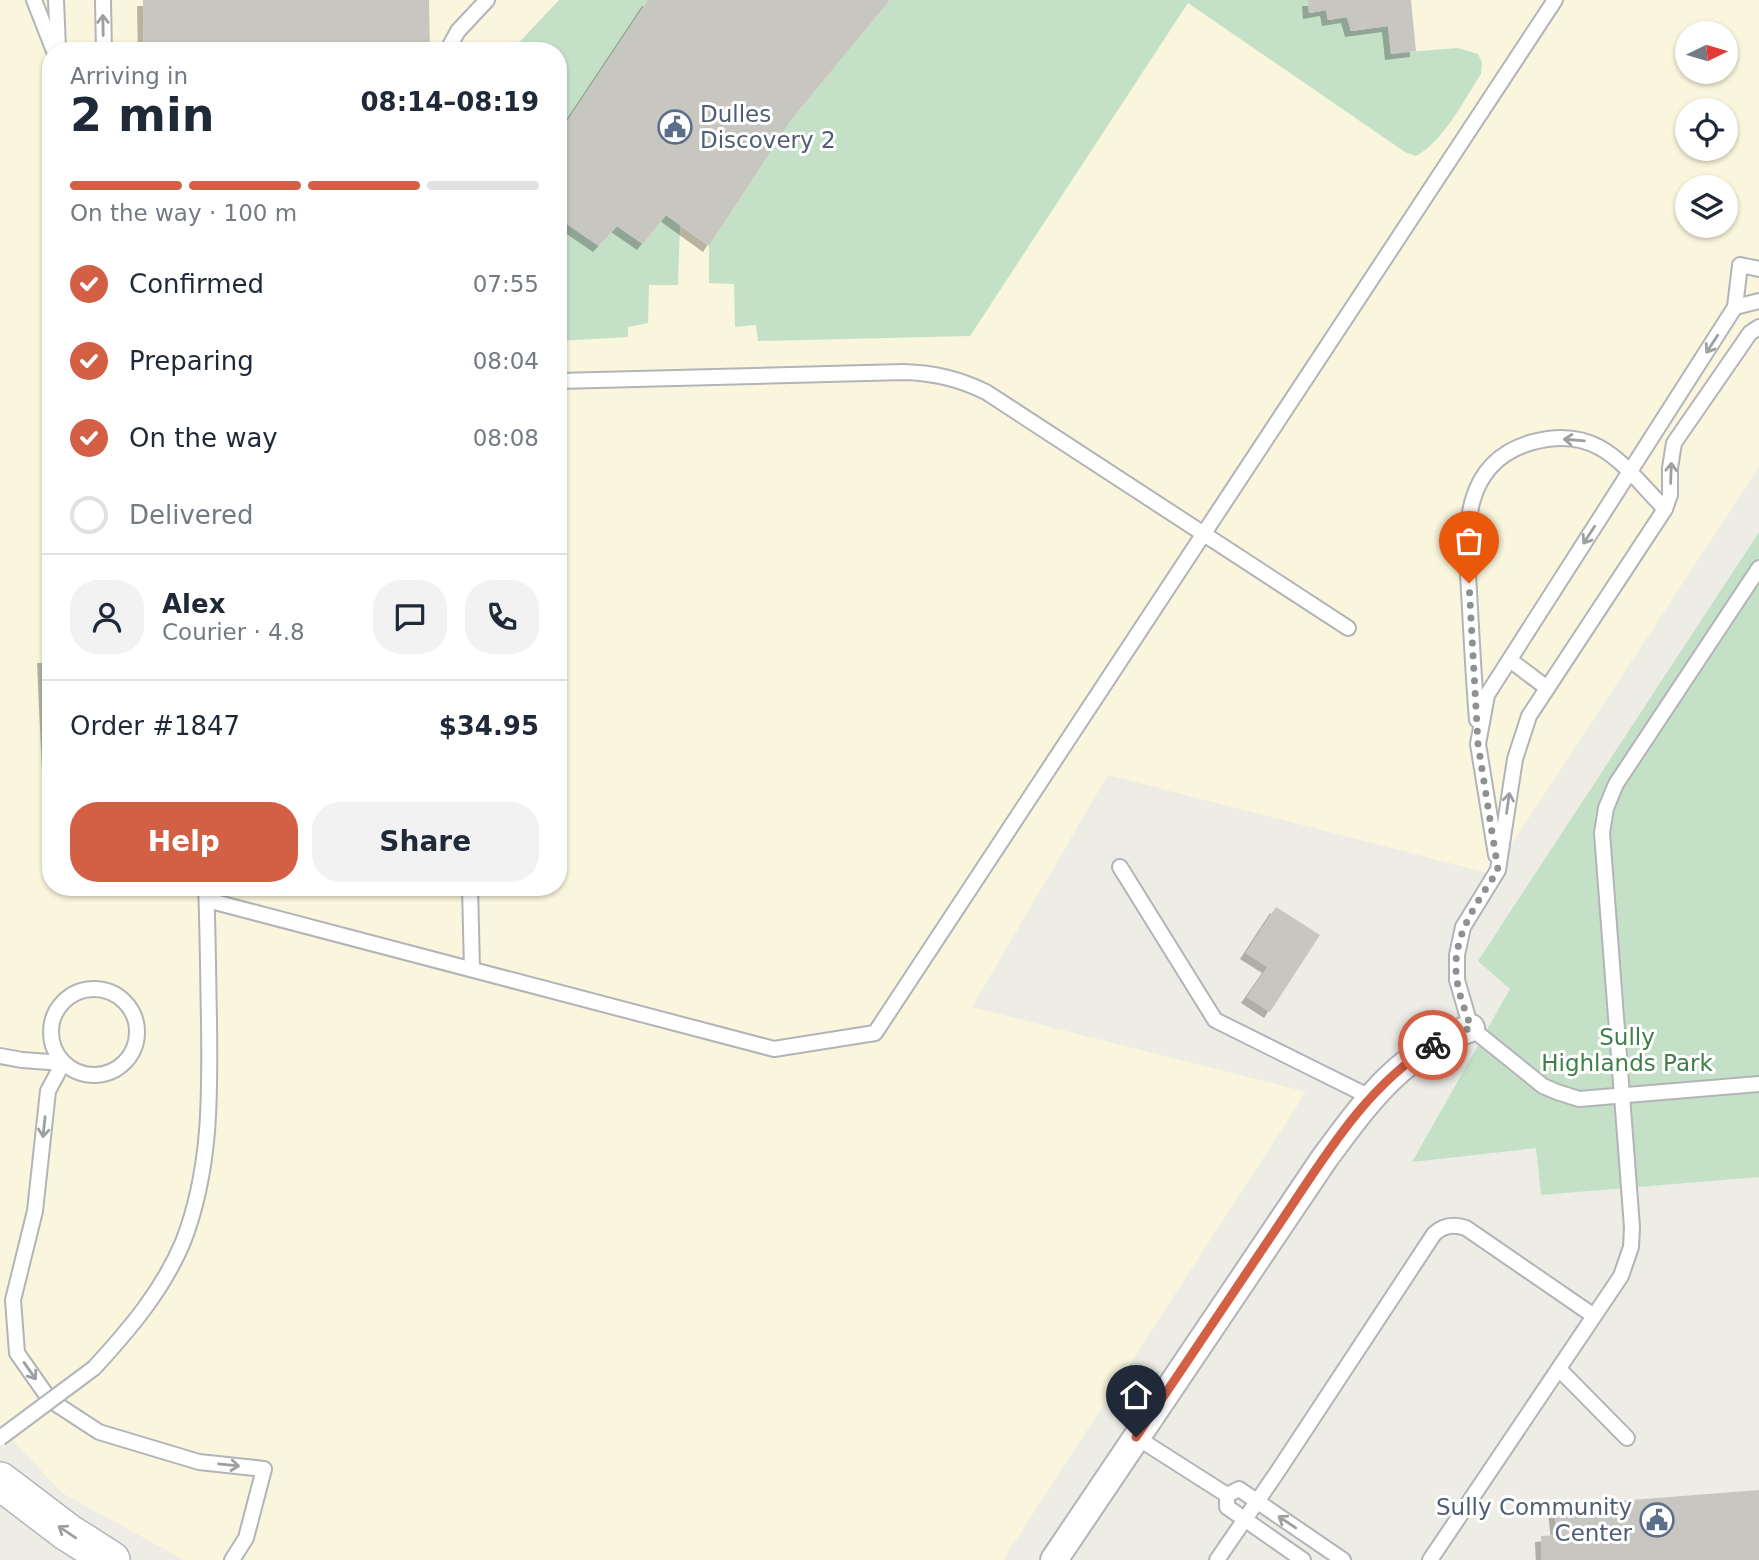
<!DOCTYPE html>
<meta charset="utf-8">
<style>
body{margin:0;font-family:"DejaVu Sans",sans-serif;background:#f2f2f3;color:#1f2937;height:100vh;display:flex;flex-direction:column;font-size:26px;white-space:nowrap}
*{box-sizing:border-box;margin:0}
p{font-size:23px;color:#747a83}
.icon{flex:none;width:38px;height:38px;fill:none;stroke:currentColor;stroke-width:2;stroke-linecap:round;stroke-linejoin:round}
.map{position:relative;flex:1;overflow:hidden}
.sheet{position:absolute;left:42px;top:42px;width:525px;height:854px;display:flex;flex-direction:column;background:#fff;border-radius:28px;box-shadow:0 2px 5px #0004}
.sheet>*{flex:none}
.needle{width:46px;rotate:85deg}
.tools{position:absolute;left:1675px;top:21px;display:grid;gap:14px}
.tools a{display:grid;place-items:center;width:63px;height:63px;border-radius:50%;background:#fff;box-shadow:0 2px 5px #0004;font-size:35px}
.pin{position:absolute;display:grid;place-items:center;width:60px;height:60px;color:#fff;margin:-72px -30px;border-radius:50% 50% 50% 0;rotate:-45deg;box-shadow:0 0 7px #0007}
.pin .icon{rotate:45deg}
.courier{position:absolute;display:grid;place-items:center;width:70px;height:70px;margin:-35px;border:5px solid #d36045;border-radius:50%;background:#fff;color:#222;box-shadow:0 2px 9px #0007}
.summary em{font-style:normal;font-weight:700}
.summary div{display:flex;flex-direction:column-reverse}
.summary{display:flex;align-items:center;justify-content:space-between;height:119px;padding:0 28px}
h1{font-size:46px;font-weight:700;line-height:52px}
.bar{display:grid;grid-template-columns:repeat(4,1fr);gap:10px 7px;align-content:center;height:84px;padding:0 28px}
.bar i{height:9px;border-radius:5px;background:#e0e1e3}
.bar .selected{background:#d36045}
.bar p{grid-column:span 4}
.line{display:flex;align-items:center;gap:18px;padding:0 28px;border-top:2px solid #e0e1e3}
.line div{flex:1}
.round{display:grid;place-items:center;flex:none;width:74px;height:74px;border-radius:28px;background:#f2f2f3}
ol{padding:0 28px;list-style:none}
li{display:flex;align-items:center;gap:21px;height:77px}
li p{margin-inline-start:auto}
li .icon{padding:7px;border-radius:50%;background:#d36045;color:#fff;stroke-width:4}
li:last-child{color:#747a83}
li i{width:38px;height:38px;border:4px solid #e0e1e3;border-radius:50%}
.cta{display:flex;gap:14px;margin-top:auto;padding:14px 28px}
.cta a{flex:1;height:80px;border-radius:28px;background:#d36045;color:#fff;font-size:28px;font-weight:700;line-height:80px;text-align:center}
.cta a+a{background:#f2f2f3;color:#1f2937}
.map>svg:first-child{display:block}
</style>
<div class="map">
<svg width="1759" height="1560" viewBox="0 0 1759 1560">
<defs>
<filter id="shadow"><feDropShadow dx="-6" dy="6" stdDeviation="0" flood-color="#0004"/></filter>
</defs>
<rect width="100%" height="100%" fill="#edece5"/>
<!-- commercial -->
<path fill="#f9f6dd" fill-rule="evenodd" d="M0,0H1759V467L1492,874L1108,775L972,1007L1306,1092L1003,1560H184L62,1493L0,1426ZM1687,33H1726V72H1687ZM51,51H558V887H51ZM1687,110H1726V149H1687ZM1687,187H1726V226H1687Z"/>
<!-- green -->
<g fill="#c4e1c8">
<polygon points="559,0 648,0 558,135 558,51 511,51"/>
<path d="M890,0H1308L1310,13L1326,10L1328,20L1347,17L1351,31L1388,26L1392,53L1458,48L1478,54L1482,62L1481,74C1464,100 1443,142 1416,156L1405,152L1188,3L970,336L758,341L756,325L735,327L734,284L709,283V246L792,119Z"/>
<polygon points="666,215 680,225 678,285 649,285 648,323 628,327 628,337 558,341 558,218 599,246 617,226 643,244"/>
<polygon points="1759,532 1759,1177 1541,1195 1536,1148 1412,1162 1510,989 1478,961"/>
</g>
<!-- building -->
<g fill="#c8c6c1" filter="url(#shadow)">
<polygon points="143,0 429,0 430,51 144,51"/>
<polygon points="648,0 890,0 792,119 709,246 666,215 643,244 617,226 599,246 558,218 558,135"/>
<polygon points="1308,0 1411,0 1416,51 1391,54 1388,26 1351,31 1347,17 1328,20 1326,10 1309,13"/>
<polygon points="43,657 51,657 51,788 49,788"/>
<polygon points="1276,907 1320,935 1270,1012 1247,997 1268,967 1246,953"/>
<polygon points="1759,1490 1759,1560 1542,1560 1541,1536 1557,1535 1554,1506"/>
</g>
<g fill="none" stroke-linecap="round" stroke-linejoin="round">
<defs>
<g id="service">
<polyline points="34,0 54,51"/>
<polyline points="56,0 58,48"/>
<polyline points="103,0 104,51"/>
<polyline points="447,51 458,31 487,0"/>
<polyline points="1735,307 1740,265 1759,269"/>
<polyline points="1759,327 1750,333 1674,443 1670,468 1670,495 1665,509 1529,716 1515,759 1498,870 1463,927 1457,955 1457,980 1471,1028 1543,1086 1557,1092 1579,1099 1759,1084"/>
<path d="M558,381L904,372C935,373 959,379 986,392L1348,628"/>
<polyline points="1510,660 1547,688"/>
<path d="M1477,720C1474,683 1472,646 1470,609C1467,546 1453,464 1533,442C1599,424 1624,467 1665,509"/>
<polyline points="1496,855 1478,744 1487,695 1735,307 1759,301"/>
<polyline points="1120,867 1215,1020 1370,1097"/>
<polyline points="470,887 472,969"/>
<polyline points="207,900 774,1049 875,1033 1555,0"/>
<circle cx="94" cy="1032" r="43"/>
<polyline points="0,1056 22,1060 63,1063 48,1091 35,1211 13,1300 17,1353 50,1400 99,1432 199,1462 264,1469 246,1538 232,1560"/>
<path d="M94,1368C129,1330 163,1290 183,1242C211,1170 210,1096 209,1021C208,976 208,932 206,887"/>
<polyline points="1559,1369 1627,1438"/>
<polyline points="1136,1437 1227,1495"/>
<polyline points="1227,1495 1239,1489 1343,1560"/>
<polyline points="1227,1495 1227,1507 1303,1560"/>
<path d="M1217,1560L1278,1471L1434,1234C1444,1225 1454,1224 1466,1228L1594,1316"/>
<polyline points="1430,1560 1621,1276 1631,1247 1632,1227 1602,833 1606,808 1616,784 1759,568"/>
</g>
<path id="minor" d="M1054,1560L1324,1159C1367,1101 1400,1053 1471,1028"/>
<polyline id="secondary" points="0,1481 67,1532 111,1560"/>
</defs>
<!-- service casing -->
<use href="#service" stroke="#b2b4b8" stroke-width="18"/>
<!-- minor casing -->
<use href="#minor" stroke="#b2b4b8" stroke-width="30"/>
<!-- secondary casing -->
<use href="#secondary" stroke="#b3b6ba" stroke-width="40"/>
<!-- service -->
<use href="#service" stroke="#fff" stroke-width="14"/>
<!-- minor -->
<use href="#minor" stroke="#fff" stroke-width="26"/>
<!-- secondary -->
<use href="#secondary" stroke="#fff" stroke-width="37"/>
<defs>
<polyline id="service-bridge" points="0,1438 94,1368"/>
</defs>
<!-- service-bridge casing -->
<use href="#service-bridge" stroke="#b2b4b8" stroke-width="18" stroke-linecap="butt"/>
<!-- service-bridge -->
<use href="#service-bridge" stroke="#fff" stroke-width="14"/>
</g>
<!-- one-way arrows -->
<defs><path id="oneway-shaft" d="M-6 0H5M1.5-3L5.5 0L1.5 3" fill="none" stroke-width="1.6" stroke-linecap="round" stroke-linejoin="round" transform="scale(1.75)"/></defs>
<g stroke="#9d9fa1">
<use href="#oneway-shaft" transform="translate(103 25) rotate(-91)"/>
<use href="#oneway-shaft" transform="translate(1712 344) rotate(123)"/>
<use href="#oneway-shaft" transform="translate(1574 440) rotate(-175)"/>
<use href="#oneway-shaft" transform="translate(1671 473) rotate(-88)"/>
<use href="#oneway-shaft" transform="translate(1589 535) rotate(123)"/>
<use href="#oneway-shaft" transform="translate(1508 803) rotate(-82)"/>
<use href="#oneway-shaft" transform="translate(44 1127) rotate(96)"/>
<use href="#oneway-shaft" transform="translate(30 1371) rotate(55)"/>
<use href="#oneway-shaft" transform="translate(229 1465) rotate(6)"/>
<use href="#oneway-shaft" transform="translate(1287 1522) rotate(-146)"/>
<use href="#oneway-shaft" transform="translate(67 1532) rotate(-146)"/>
</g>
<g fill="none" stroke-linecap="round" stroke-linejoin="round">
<!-- done -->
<path stroke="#8f9090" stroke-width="7" stroke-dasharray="0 12.6" d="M1433,1045L1452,1034L1471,1028C1466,1012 1459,996 1457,980C1450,938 1477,903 1498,870L1478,744L1469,583"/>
<!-- route -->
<path stroke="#d36045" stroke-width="9" d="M1136,1437C1183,1368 1229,1299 1276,1229C1321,1163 1363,1088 1433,1045"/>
</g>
<!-- icons -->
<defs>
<symbol id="civic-ring" viewBox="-11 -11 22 22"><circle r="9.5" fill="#fff" stroke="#5c6f8a" stroke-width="1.5"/><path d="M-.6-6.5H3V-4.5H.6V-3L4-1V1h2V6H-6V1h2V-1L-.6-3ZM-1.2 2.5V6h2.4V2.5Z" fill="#5c6f8a"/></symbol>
</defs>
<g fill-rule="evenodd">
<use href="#civic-ring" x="656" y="108" width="38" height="38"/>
<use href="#civic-ring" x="1638" y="1501" width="38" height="38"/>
</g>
<g text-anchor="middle" stroke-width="6" stroke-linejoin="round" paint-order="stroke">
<!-- service labels -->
<g font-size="23" fill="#4e5e75" stroke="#fff" text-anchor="start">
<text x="700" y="122">Dulles<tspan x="700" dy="26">Discovery 2</tspan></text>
<text x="1632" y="1515" text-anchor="end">Sully Community<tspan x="1632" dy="26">Center</tspan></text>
</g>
<!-- park labels -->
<g font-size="23" fill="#407f4a" stroke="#fff">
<text x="1627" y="1045">Sully<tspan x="1627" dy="26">Highlands Park</tspan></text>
</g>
</g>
</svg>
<div class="tools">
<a><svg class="needle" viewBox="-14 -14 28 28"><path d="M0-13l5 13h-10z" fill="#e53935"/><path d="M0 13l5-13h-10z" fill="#747a83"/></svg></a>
<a><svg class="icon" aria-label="locate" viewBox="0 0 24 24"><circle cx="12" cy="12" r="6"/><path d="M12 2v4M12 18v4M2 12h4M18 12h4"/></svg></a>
<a><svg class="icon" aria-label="layers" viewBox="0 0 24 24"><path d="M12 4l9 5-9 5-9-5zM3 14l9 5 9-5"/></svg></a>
</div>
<div class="pin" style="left:1469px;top:583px;background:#ea580c"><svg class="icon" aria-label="bag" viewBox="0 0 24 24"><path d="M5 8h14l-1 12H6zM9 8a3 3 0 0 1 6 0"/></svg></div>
<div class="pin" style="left:1136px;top:1437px;background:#1f2937"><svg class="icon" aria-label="home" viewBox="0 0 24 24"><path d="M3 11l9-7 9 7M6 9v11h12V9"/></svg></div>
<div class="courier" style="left:1433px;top:1045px"><svg class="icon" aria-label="bike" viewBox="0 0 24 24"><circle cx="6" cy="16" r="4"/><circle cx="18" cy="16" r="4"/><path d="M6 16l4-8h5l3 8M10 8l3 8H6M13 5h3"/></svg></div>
<section class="sheet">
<div class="summary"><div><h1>2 min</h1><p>Arriving in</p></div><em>08:14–08:19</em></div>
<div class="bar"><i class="selected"></i><i class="selected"></i><i class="selected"></i><i></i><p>On the way · 100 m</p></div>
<ol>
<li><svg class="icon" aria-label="check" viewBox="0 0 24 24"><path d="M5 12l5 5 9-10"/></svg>Confirmed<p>07:55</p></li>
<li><svg class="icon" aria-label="check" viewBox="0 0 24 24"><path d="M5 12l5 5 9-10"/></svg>Preparing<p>08:04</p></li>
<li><svg class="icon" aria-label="check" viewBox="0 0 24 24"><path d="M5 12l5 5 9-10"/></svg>On the way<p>08:08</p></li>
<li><i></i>Delivered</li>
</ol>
<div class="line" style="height:126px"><a class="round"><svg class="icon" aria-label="person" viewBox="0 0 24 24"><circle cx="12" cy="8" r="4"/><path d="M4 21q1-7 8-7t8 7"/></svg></a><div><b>Alex</b><p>Courier · 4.8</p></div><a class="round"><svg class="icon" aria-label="chat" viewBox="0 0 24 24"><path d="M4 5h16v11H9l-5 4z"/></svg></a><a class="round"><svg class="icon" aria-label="phone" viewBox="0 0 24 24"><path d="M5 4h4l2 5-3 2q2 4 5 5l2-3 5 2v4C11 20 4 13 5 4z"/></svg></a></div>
<div class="line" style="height:91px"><div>Order #1847</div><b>$34.95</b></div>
<div class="cta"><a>Help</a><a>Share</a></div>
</section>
</div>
